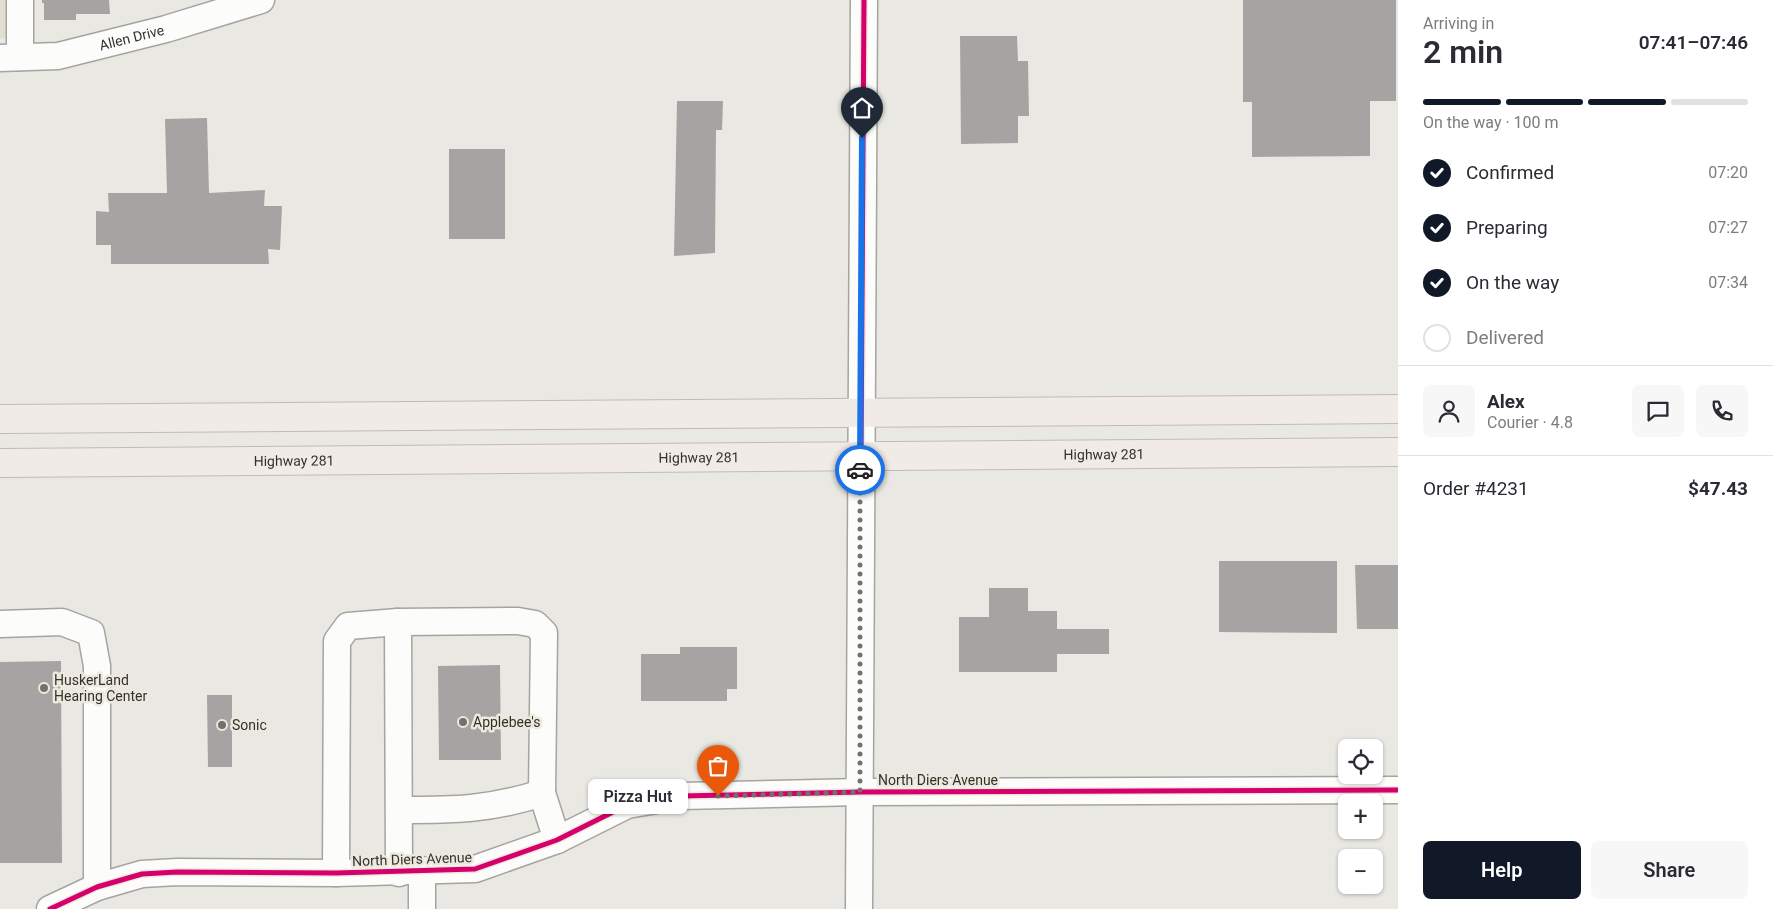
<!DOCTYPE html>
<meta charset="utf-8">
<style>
body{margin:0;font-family:Roboto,sans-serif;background:#f7f7f7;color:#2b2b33;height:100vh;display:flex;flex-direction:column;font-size:19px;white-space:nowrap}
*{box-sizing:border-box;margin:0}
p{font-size:16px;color:#7c7c81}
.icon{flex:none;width:28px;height:28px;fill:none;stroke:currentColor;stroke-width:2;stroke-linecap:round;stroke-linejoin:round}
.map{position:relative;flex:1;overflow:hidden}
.drawer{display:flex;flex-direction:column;background:#fff;width:375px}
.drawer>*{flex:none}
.controls{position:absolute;left:1338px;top:739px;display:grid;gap:10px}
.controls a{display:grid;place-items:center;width:45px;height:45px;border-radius:8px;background:#fff;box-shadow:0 1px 4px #0004;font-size:25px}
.pin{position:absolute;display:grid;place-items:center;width:42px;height:42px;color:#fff;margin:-51px -21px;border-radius:50% 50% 50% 0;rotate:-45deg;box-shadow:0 0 5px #0007}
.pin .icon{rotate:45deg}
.courier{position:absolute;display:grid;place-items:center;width:50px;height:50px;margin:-25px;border:4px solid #1a73e8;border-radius:50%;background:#fff;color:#222;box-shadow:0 1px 6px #0007}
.bubble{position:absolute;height:35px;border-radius:8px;background:#fff;box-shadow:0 1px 4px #0004;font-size:16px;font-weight:600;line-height:35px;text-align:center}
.headline em{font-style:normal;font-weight:600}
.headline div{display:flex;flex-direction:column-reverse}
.headline{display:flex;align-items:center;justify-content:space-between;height:85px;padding:0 25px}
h1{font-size:32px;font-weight:600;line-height:38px}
.bar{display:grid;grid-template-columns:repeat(4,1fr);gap:8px 5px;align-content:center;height:60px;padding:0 25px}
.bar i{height:6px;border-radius:4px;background:#e1e1e2}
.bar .selected{background:#111827}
.bar p{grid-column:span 4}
.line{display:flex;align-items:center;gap:12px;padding:0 25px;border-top:1px solid #e1e1e2}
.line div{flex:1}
.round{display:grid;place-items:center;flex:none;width:52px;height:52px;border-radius:8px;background:#f7f7f7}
ol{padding:0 25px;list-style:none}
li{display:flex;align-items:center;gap:15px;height:55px}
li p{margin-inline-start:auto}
li .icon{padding:5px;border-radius:50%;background:#111827;color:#fff;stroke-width:4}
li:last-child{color:#7c7c81}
li i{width:28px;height:28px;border:2px solid #e1e1e2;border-radius:50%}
.cta{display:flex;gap:10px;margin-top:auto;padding:10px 25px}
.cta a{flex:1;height:58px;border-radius:8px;background:#111827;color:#fff;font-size:20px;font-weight:600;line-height:58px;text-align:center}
.cta a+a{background:#f7f7f7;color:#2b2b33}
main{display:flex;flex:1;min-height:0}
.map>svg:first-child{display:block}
</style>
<main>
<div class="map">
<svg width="1398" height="909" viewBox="0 0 1398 909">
<rect width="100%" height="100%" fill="#eae8e2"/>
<!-- built -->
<polygon fill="#e2ded1" points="0,0 9,0 8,38 0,38"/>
<!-- building -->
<g fill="#a6a4a2">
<polygon points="42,0 109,0 110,14 76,14 76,20 44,20 44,3 42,3"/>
<polygon points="1243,0 1396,0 1396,101 1370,101 1370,156 1252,157 1252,102 1243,102"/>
<polygon points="960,36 1017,36 1018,61 1028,61 1029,116 1018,116 1018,143 961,144"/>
<polygon points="677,101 723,101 722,130 716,130 715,253 674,256"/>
<polygon points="207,118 209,193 265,190 264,206 282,206 280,250 268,249 269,264 111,264 111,245 96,245 96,211 109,212 108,193 167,193 165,119"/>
<rect x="449" y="149" width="56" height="90"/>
<polygon points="1219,561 1337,561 1337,633 1219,632"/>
<polygon points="1355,565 1398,565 1398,629 1357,629"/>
<polygon points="989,588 1028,588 1028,611 1057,611 1057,629 1109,629 1109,654 1057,654 1057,672 959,672 959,617 989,617"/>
<polygon points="680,647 737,647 737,689 727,689 727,701 641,701 641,654 680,654"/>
<polygon points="61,661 62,863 0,863 0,662"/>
<polygon points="500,665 501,760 439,760 438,666"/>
<polygon points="207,695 232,695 232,767 208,767"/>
</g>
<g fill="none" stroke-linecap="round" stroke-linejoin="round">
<defs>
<g id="minor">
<polyline points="20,0 20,57"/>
<path id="s1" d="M0,58L58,56L166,29L261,0"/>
<polyline points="398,622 399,873"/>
<polyline points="0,624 62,622 91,633 97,666 97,887"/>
<path d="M401,810C454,810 489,810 542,793"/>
<polyline points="336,873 337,641 348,626 398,622 518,621 535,624 544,633 542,793 557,840"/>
<polyline points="50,909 97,887 142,874 177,872 336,873 475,869 557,840 627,805 681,796 860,792 1398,790"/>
<polyline points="422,909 422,871"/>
<polyline points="859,909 864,0"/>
</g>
<g id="highway">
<polyline points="0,419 1398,409"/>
<path id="s2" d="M0,463L1398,452"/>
</g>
</defs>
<!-- minor casing -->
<use href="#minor" stroke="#a5a49f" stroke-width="29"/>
<!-- highway casing -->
<use href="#highway" stroke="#c2bab5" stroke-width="30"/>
<!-- minor -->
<use href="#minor" stroke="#fcfcfb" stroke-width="26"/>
<!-- highway -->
<use href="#highway" stroke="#f1ebe7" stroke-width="28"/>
<defs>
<g id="cycleway">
<polyline points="861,456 864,0"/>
<polyline points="50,909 97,887 142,874 177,872 336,873 475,869 557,840 627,805 681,796 860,792 1398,790"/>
</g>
</defs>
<!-- cycleway casing -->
<use href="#cycleway" stroke="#ede9de" stroke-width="8"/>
<!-- cycleway -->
<use href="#cycleway" stroke="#d6006c" stroke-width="5"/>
</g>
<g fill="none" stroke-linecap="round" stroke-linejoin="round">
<!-- done -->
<polyline stroke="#72716c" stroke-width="5" stroke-dasharray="0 9" points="718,796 860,792 860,470"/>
<!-- route -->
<polyline stroke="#1a73e8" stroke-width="6" points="860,470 862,138"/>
</g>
<!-- markers -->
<g fill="#72716c" stroke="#ede9de" stroke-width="2">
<circle cx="44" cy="688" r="5"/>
<circle cx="463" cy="722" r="5"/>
<circle cx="222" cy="725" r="5"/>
</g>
<g text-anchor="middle" stroke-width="5" stroke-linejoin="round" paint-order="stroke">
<!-- street labels -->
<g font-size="14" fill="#32312c" stroke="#ede9de">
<text dy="5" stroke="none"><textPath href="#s1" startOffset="134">Allen Drive</textPath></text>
<text dy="5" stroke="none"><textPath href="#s2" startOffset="1104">Highway 281</textPath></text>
<text dy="5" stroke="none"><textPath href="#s2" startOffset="699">Highway 281</textPath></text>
<text dy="5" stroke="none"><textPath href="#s2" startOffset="294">Highway 281</textPath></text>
<text x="938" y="785">North Diers Avenue</text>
<text transform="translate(412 859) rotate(-2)" y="5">North Diers Avenue</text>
</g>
<!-- poi labels -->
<g font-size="14" fill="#32312c" stroke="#ede9de" text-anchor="start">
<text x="54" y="685">HuskerLand<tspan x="54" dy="16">Hearing Center</tspan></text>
<text x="473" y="727">Applebee's</text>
<text x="232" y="730">Sonic</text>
</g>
</g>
</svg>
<div class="controls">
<a><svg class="icon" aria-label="locate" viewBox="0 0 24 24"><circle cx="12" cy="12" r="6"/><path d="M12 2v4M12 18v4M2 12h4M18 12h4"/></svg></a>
<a>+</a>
<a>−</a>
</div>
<div class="pin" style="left:718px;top:796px;background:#ea580c"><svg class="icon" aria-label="bag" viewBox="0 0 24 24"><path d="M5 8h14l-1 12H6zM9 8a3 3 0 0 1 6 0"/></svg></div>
<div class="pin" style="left:862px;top:138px;background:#1f2937"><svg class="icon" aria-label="home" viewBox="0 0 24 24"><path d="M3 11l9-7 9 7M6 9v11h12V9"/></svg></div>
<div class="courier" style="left:860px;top:470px"><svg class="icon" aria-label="car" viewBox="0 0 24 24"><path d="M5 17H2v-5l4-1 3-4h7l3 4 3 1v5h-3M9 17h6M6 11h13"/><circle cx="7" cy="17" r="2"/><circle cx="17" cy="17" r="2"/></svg></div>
<div class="bubble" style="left:588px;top:779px;width:100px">Pizza Hut</div>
</div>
<section class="drawer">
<div class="headline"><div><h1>2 min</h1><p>Arriving in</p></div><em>07:41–07:46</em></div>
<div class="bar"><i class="selected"></i><i class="selected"></i><i class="selected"></i><i></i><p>On the way · 100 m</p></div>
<ol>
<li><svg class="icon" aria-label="check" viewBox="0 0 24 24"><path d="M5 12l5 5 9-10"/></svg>Confirmed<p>07:20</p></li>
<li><svg class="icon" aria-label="check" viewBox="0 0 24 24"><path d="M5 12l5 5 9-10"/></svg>Preparing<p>07:27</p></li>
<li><svg class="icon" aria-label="check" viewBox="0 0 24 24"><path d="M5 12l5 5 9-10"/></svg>On the way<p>07:34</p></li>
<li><i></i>Delivered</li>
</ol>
<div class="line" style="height:90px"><a class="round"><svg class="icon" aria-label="person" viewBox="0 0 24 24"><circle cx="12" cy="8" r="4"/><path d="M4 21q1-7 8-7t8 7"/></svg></a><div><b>Alex</b><p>Courier · 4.8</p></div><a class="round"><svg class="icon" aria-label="chat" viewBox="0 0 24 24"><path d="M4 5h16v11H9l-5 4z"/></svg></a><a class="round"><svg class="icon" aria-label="phone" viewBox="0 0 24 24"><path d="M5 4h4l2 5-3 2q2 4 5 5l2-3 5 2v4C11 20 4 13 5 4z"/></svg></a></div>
<div class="line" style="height:65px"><div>Order #4231</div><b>$47.43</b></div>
<div class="cta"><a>Help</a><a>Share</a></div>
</section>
</main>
